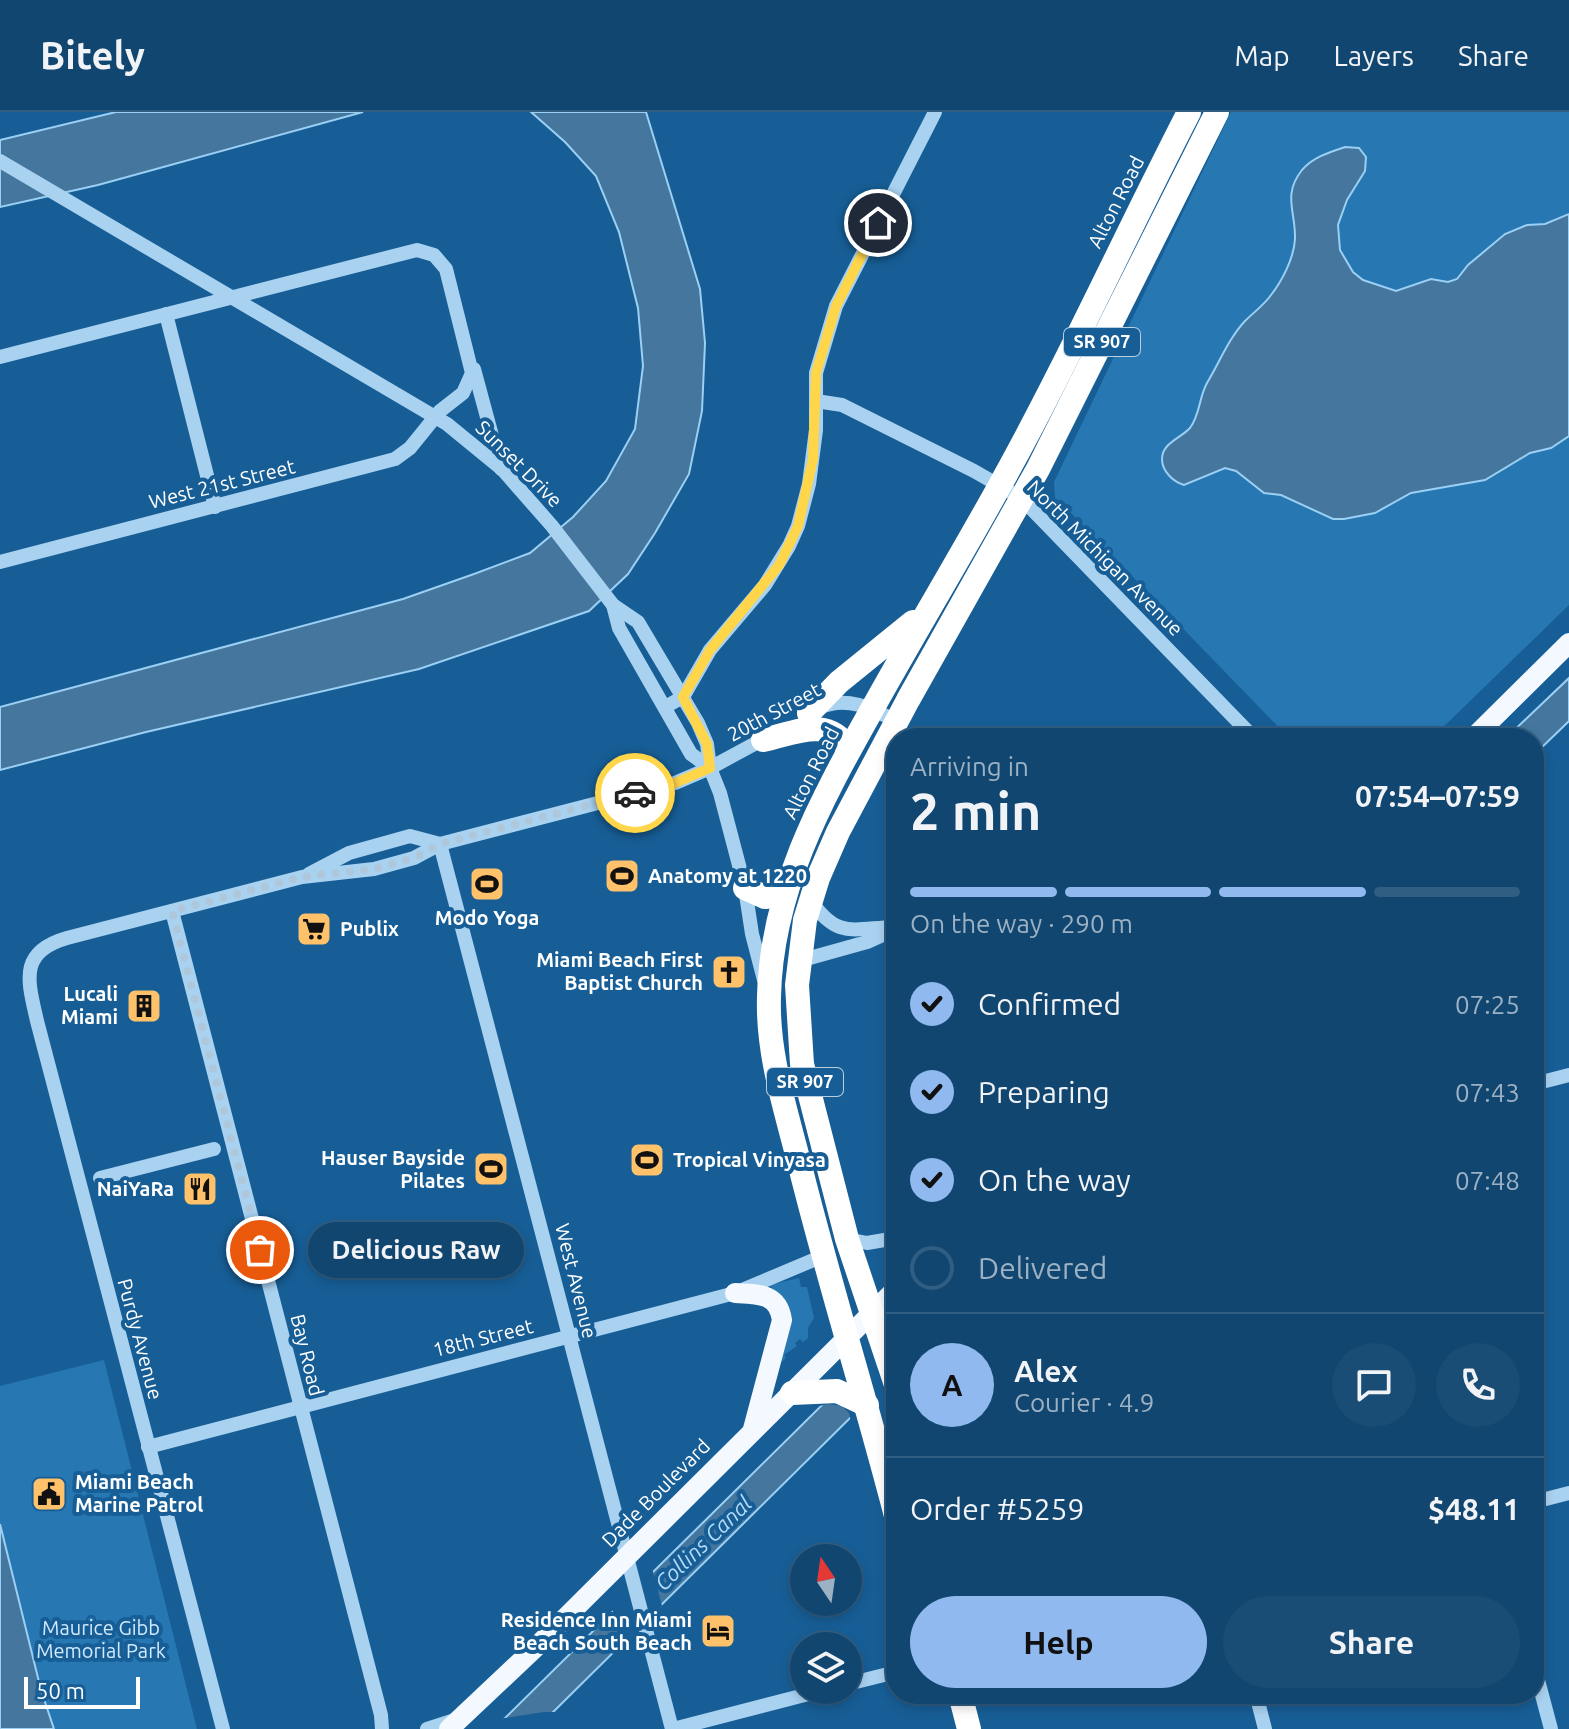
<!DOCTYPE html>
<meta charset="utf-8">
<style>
body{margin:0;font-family:Ubuntu,sans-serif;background:#1a4d75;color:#f1f3f6;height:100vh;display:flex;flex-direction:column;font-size:30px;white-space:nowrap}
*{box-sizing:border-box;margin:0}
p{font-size:26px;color:#9cb1c3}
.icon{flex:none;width:44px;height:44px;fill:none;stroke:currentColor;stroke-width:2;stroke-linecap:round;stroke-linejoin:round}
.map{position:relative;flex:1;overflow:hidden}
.panel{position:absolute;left:886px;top:616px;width:658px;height:976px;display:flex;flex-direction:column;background:#114670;border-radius:32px;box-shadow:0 4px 12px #0003,0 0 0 2px #305e83}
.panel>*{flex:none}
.needle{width:52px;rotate:347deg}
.tools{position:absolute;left:790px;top:1432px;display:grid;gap:16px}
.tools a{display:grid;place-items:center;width:72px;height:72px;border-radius:50%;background:#114670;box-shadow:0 4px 12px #0003,0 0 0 2px #305e83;font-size:40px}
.scale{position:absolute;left:24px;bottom:20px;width:116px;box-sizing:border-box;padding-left:8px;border:4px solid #fff;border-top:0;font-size:22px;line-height:28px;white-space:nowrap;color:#fff;-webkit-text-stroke:6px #175e96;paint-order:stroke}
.pin{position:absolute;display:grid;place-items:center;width:68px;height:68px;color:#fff;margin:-34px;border:4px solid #fff;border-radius:50%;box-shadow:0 2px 8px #0007}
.courier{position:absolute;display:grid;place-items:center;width:80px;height:80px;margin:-40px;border:6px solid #ffd54a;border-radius:50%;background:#fff;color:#222;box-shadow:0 2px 10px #0007}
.bubble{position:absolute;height:56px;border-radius:28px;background:#114670;box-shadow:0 4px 12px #0003,0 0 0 2px #305e83;font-size:26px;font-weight:700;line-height:56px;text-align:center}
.headline em{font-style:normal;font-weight:700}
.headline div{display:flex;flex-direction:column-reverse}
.headline{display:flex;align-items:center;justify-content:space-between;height:136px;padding:0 24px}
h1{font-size:52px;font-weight:700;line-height:60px}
.bar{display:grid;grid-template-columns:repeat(4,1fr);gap:12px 8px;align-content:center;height:96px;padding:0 24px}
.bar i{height:10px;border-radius:6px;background:#305e83}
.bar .on{background:#90b9f0}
.bar p{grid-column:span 4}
.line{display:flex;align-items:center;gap:20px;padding:0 24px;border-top:2px solid #305e83}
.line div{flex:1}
.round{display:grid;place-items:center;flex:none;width:84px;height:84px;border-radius:42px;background:#1a4d75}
ol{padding:0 24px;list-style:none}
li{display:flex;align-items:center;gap:24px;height:88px}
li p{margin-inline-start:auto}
li .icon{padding:8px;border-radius:50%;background:#90b9f0;color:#111;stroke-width:4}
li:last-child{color:#9cb1c3}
li i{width:44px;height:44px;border:4px solid #305e83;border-radius:50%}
.action{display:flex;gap:16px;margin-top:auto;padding:16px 24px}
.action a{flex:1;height:92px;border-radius:48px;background:#90b9f0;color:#111;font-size:32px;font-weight:700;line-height:92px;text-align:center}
.action a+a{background:#1a4d75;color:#f1f3f6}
header{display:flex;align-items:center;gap:48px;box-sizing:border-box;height:112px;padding:0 40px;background:#114670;border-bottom:2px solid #305e83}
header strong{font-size:38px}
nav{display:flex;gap:44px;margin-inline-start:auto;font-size:28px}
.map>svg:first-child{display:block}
</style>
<header>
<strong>Bitely</strong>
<nav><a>Map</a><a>Layers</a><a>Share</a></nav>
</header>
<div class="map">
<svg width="1569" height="1617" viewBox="0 0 1569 1617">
<rect width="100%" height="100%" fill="#175e96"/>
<!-- green -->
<g fill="#2677b2">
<polygon points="1231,0 1569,0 1569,493 1432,626 1289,626 1070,400 1066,403 1055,387 1054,370"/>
<polygon points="799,1166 801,1175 807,1175 814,1206 808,1216 808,1226 803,1230 800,1227 795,1231 797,1234 784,1243 786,1246 774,1256 774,1178 769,1173"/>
<polygon points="104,1248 197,1617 54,1617 41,1578 0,1412 0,1274"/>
</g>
<!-- water -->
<g fill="#44769e" stroke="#9bcff4" stroke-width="2">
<polygon points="116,0 363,0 98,73 0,95 0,28"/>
<polygon points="531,0 646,0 700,177 705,231 702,299 689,362 655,421 628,462 589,499 419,557 146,620 0,658 0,595 403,487 474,462 530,441 573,405 606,369 635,317 643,254 638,196 619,120 596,64 565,30"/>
<path d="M1345,35L1359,36L1366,45L1365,59L1347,88L1338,113L1340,138L1353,160L1363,168L1396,179L1431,167L1448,170L1457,167L1468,153L1505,122L1527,113L1545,112L1569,102V324L1551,336L1530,341L1485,368L1411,381L1375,401L1344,407H1333L1281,383L1264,381L1236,359L1225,356L1184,373C1174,370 1162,360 1162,347C1162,331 1181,326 1190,316C1200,303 1199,285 1207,271C1219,251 1229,226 1245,209C1254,200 1264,193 1271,183C1282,169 1294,146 1295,127C1296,100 1282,83 1302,58C1313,45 1330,40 1345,35Z"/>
<polygon points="1569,566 1569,609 1534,643 1534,626 1506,626"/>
<polygon points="896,1220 896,1264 849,1307 536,1617 494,1617"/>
<polygon points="0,1412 41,1578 54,1617 0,1617"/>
</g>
<!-- pier -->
<g fill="#175e96">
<polygon points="896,1217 896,1267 851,1310 849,1301 842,1294 828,1292 815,1295"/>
<polygon points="652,1456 662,1494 623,1533 612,1496"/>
<polygon points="544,1600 558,1600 541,1617 490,1617 498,1607"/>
</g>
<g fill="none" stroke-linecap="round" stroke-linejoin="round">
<!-- minor -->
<g stroke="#a9d2f1" stroke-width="14">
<polyline points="0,49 447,312 502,357 552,414 613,493 638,510 698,611 707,632 710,656 720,681 745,776 752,822 764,868"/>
<polyline points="166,202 215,395"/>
<polyline points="0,245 417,138 434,143 446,157 472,261 463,281 440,299 410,336 395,347 0,450"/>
<polyline points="474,257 501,357"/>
<polyline points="816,289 842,293 974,359 1021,386 1254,626"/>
<polyline points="613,493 619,516 691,642 710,656"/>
<polyline points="665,595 683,585 710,538 765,473 789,434 798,414 809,372 816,318 816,261 836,194 935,0"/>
<path d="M819,596C846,583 871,596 896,609"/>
<polyline points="440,732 672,1617"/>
<polyline points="309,762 349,741 410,724 440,732"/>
<path d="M811,789C837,826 851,817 892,815"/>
<polyline points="172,799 381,1603 382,1617"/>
<polyline points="799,849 867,830 896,817"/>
<polyline points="1534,972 1569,963"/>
<polyline points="100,1066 214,1037"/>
<polyline points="847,1127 867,1131 896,1126"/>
<polyline points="148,1335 735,1181 823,1144"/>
<polyline points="1534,1390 1569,1381"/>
<polyline points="1534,1553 1551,1617"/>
<polyline points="848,1572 896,1560"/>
<polyline points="1256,1582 1265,1617"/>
<path d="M223,1617L37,909C28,869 18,840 67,826L302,765L374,757L414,746L440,732L675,671L710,656L769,624"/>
<polyline points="427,1617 458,1607"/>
<polyline points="673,1617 824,1578"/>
</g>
<!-- major -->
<g stroke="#f3f9ff" stroke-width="20">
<polyline points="1473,626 1569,531"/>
<path d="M735,1181C758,1182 778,1181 782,1208L753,1317"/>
<polyline points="449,1617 536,1535 896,1177"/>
</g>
<!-- highway -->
<g stroke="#fff" stroke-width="24">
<polyline points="809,601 839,570 913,510"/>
<path d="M763,628C796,621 828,603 849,638"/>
<polyline points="745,776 765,785 784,783"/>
<polyline points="896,1273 847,1127 802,952 797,873 805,808 818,766 838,720 908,588 1038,357 1217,0"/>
<polyline points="792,1281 837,1279 867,1293"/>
<path d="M896,1404C866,1288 830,1174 801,1058C787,1001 767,944 769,885C771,780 820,690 870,601C912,525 957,451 999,375C1067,253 1125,124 1189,0"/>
<polyline points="960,1582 969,1617"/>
</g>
</g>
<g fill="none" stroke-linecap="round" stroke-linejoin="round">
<!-- done -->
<polyline stroke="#aec7da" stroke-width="8" stroke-dasharray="0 14.4" points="260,1138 172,799 302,765 374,757 414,746 440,732 635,681"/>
<!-- route -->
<polyline stroke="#ffd54a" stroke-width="10" points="635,681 675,671 710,656 707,632 683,585 710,538 779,453 798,414 813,347 816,261 836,194 878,111"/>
</g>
<!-- icons -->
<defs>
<symbol id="stadium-square" viewBox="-11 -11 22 22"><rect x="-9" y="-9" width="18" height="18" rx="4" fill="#ffc169" stroke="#175e96"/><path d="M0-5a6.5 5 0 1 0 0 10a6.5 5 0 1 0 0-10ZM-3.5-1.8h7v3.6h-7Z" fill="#111"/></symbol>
<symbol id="supermarket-square" viewBox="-11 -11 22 22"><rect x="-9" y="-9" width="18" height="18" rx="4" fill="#ffc169" stroke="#175e96"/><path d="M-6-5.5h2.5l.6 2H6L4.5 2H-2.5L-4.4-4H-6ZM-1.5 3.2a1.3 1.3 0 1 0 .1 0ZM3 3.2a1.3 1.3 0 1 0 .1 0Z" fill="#111"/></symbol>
<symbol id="church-square" viewBox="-11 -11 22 22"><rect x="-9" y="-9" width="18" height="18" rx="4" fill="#ffc169" stroke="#175e96"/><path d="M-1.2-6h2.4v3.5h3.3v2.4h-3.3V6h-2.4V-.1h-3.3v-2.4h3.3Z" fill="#111"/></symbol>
<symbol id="building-square" viewBox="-11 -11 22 22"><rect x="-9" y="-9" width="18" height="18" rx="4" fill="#ffc169" stroke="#175e96"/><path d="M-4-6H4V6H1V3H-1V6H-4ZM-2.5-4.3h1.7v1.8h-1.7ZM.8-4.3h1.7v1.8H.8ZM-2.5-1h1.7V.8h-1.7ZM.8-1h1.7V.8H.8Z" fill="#111"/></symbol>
<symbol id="restaurant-square" viewBox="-11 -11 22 22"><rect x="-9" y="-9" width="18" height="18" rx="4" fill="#ffc169" stroke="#175e96"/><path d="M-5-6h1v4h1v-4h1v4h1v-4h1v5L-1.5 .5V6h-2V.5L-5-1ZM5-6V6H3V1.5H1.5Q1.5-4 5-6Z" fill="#111"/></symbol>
<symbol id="civic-square" viewBox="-11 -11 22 22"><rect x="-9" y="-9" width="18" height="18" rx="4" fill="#ffc169" stroke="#175e96"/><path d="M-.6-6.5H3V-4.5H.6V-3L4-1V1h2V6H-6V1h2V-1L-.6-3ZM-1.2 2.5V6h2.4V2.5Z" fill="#111"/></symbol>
<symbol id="hotel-square" viewBox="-11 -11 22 22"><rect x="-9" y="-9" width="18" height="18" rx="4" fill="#ffc169" stroke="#175e96"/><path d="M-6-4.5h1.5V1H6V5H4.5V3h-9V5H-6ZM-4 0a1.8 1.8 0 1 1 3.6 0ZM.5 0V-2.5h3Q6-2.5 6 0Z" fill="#111"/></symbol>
</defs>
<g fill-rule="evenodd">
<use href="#stadium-square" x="602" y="744" width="40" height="40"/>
<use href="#stadium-square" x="467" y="752" width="40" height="40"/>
<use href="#supermarket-square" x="294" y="797" width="40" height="40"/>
<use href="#church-square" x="709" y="840" width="40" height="40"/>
<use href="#building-square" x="124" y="874" width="40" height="40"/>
<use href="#stadium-square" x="627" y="1028" width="40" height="40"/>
<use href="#stadium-square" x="471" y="1037" width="40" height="40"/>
<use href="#restaurant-square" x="180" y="1057" width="40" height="40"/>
<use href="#civic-square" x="29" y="1362" width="40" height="40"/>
<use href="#hotel-square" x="698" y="1499" width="40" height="40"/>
</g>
<g text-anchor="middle" stroke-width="8" stroke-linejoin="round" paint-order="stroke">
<!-- shield labels -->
<g fill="#175e96" stroke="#b9cfe0" stroke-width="2">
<rect x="1064" y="216" width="76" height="28" rx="6"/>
<rect x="767" y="956" width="76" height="28" rx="6"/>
</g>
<g font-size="18" font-weight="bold" fill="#fff">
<text x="1102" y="236">SR 907</text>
<text x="805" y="976">SR 907</text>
</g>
<!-- street labels -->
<g font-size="20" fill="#fff" stroke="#175e96">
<text transform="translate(1116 90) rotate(-63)" y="7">Alton Road</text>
<text transform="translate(519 352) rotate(45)" y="7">Sunset Drive</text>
<text transform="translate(222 372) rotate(-14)" y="7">West 21st Street</text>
<text transform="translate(1105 446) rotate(45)" y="7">North Michigan Avenue</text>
<text transform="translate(774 600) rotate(-28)" y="7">20th Street</text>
<text transform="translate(811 661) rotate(-63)" y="7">Alton Road</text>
<text transform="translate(576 1169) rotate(76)" y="7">West Avenue</text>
<text transform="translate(483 1226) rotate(-14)" y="7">18th Street</text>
<text transform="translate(140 1227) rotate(75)" y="7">Purdy Avenue</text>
<text transform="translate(307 1243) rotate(76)" y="7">Bay Road</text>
<text transform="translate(656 1381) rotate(-45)" y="7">Dade Boulevard</text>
</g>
<!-- poi labels -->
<g font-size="20" font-weight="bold" fill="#fff" stroke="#175e96" text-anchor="end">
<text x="648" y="771" text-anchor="start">Anatomy at 1220</text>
<text x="487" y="813" text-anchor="middle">Modo Yoga</text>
<text x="340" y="824" text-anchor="start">Publix</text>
<text x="703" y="855">Miami Beach First<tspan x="703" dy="23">Baptist Church</tspan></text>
<text x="118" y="889">Lucali<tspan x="118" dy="23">Miami</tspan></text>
<text x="465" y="1053">Hauser Bayside<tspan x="465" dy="23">Pilates</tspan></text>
<text x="673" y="1055" text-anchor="start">Tropical Vinyasa</text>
<text x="174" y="1084">NaiYaRa</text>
<text x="75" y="1377" text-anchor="start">Miami Beach<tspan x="75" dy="23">Marine Patrol</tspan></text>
<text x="692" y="1515">Residence Inn Miami<tspan x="692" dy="23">Beach South Beach</tspan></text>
</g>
<!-- park labels -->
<g font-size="20" fill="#d0e9fc" stroke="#175e96">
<text x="101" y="1523">Maurice Gibb<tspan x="101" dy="23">Memorial Park</tspan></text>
</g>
<!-- water labels -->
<g font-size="22" font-style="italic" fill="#b5dcf8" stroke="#175e96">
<text transform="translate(703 1431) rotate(-44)" y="8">Collins Canal</text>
</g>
</g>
</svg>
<div class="tools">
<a><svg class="needle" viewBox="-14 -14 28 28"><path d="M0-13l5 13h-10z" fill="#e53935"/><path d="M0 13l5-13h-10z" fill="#9cb1c3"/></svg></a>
<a><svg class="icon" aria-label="layers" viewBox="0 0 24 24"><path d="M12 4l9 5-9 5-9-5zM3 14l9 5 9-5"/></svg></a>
</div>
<div class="scale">50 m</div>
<div class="pin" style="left:260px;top:1138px;background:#ea580c"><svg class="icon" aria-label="bag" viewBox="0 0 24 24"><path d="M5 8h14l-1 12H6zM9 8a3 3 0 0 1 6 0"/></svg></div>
<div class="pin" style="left:878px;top:111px;background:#1f2937"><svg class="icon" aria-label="home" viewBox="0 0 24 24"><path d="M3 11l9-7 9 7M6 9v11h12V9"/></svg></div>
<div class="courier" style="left:635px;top:681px"><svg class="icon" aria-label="car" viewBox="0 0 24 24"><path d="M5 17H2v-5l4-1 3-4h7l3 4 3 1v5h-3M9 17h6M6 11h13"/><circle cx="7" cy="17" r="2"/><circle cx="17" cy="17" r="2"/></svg></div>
<div class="bubble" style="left:308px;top:1110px;width:216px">Delicious Raw</div>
<section class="panel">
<div class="headline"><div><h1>2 min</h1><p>Arriving in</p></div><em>07:54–07:59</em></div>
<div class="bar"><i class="on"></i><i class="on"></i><i class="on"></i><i></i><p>On the way · 290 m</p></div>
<ol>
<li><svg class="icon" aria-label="check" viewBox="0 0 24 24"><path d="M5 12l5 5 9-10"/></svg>Confirmed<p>07:25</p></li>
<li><svg class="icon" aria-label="check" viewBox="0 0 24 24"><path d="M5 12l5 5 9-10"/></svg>Preparing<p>07:43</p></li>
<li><svg class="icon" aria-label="check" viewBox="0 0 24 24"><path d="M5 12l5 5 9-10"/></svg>On the way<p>07:48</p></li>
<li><i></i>Delivered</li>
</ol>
<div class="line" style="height:144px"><b class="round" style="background:#90b9f0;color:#111">A</b><div><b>Alex</b><p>Courier · 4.9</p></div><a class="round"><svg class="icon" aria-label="chat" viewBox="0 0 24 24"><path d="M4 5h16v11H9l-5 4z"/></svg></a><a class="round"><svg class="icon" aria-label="phone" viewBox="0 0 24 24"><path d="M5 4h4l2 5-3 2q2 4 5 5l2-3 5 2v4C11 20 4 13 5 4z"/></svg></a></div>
<div class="line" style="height:104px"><div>Order #5259</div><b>$48.11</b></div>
<div class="action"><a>Help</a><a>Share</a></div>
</section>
</div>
